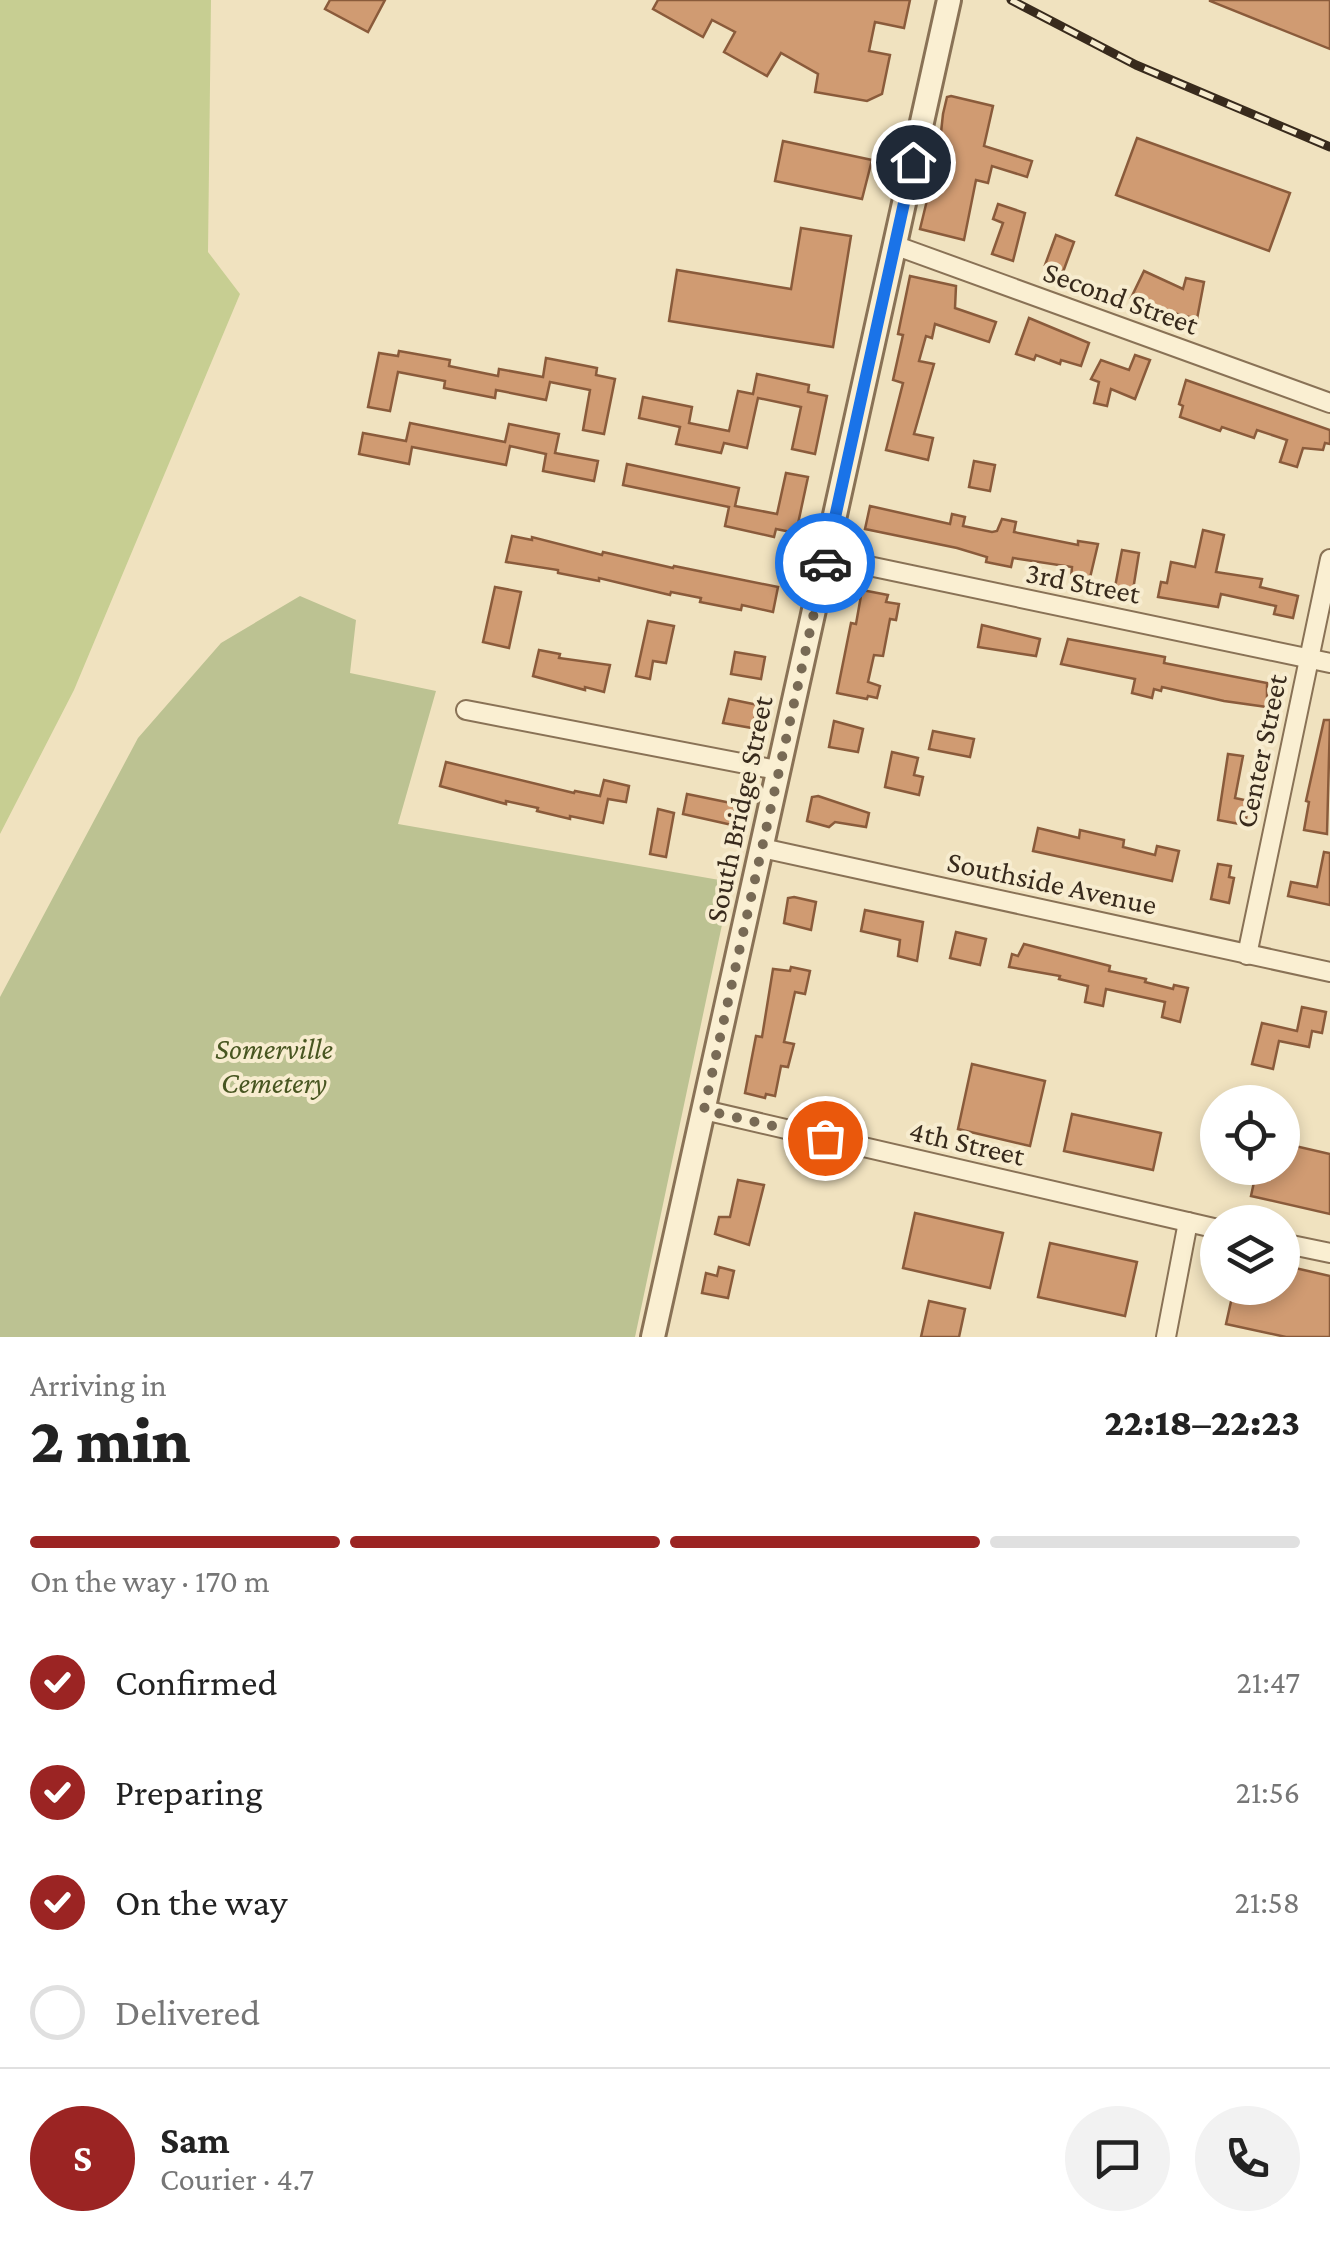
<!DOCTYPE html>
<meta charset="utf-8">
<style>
body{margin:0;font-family:"Crimson Pro",serif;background:#f2f2f2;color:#222;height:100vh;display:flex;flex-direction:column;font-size:38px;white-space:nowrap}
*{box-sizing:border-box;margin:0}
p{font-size:32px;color:#767676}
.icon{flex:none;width:55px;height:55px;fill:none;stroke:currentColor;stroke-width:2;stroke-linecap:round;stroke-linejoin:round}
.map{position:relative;height:1337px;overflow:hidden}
.details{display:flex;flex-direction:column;background:#fff;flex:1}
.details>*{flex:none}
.buttons{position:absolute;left:1200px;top:1085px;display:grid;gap:20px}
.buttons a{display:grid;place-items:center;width:100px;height:100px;border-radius:50%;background:#fff;box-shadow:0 5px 15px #0003;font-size:50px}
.pin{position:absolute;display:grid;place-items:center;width:85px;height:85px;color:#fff;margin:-42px;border:5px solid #fff;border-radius:50%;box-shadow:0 2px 10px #0007}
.courier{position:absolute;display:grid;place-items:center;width:100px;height:100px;margin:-50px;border:8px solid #1a73e8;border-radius:50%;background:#fff;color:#222;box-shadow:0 2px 12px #0007}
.summary em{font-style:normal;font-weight:800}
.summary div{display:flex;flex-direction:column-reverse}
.summary{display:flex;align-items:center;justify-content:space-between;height:170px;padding:0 30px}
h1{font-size:65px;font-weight:800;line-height:75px}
.bar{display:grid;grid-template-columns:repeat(4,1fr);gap:15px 10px;align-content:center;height:120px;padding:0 30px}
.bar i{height:12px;border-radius:8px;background:#e0e0e0}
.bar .current{background:#9b2423}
.bar p{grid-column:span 4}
.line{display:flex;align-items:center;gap:25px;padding:0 30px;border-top:2px solid #e0e0e0}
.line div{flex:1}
.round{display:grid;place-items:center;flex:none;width:105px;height:105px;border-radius:52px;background:#f2f2f2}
ol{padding:0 30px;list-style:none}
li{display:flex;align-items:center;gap:30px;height:110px}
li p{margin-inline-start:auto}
li .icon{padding:10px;border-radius:50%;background:#9b2423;color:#fff;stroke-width:4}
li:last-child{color:#767676}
li i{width:55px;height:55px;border:5px solid #e0e0e0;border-radius:50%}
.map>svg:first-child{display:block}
</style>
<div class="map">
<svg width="1330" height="1337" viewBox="0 0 1330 1337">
<rect width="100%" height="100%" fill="#f0e2bf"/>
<!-- green -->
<polygon fill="#c7ce92" points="0,0 211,0 208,252 240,294 74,690 0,834"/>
<!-- cemetery -->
<polygon fill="#bcc292" points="300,596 356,620 350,673 436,691 398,824 731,882 635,1337 0,1337 0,997 138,738 221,643"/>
<!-- building -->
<g fill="#d09b72" stroke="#8a5b3b" stroke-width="2.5">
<polygon points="330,0 385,0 368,32 325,9"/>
<polygon points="658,0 910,0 904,28 875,22 869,51 890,55 882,94 867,101 815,92 818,74 781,53 767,76 724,52 735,32 712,20 703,37 653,9"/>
<polygon points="1210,0 1330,0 1330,49 1210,1"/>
<polygon points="951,96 993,106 984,146 1032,161 1027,177 992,166 988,183 976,180 964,240 920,229 939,151 943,114 947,97"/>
<polygon points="1137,138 1290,193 1269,251 1116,195"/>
<polygon points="783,141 872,160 862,199 775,181"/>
<polygon points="998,204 1025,213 1013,261 992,254 1003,223 993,219"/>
<polygon points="801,228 851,236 833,347 669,321 677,270 791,289"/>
<polygon points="1056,235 1074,242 1063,272 1045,265"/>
<polygon points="1144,271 1183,289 1186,278 1204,282 1197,319 1146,306 1131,298"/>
<polygon points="910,276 956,286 955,308 996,322 989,342 935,324 932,338 926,336 919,361 934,364 914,434 933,438 928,460 886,450 903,383 893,380 903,335 898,334"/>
<polygon points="1029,318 1089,343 1081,366 1061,360 1060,364 1036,355 1034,360 1016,354"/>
<polygon points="399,351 450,360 449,366 498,376 499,369 543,377 546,358 597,368 596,375 615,379 604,434 583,430 590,390 550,382 546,400 496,390 495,398 444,388 445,381 398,372 390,411 368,407 379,353 398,356"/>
<polygon points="1135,355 1150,360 1135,399 1111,389 1107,406 1094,403 1099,382 1091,379 1101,360 1129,370"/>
<polygon points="757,374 809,385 808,392 827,396 815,454 792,449 801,407 758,398 747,448 724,443 721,453 676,444 680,427 639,418 643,397 692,407 689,423 729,431 738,391 753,394"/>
<polygon points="1186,380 1330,430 1330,444 1325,443 1323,450 1303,448 1297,467 1280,462 1287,440 1257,430 1254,438 1222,427 1220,431 1180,417 1183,406 1179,404"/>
<polygon points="410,423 505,442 509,424 559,434 555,453 598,461 594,481 543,471 546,454 510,446 506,465 412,447 409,464 359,454 363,433 406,441"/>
<polygon points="974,461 995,465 990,491 969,487"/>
<polygon points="627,464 739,488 735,506 777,514 786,473 808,477 796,533 776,529 774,537 725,526 729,507 623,485"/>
<polygon points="870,506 950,524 952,514 965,517 963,526 992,532 997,531 1002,519 1016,522 1014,532 1078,545 1078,541 1098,544 1089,582 1071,578 1072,567 1013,558 1011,567 986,562 987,557 957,548 865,529"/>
<polygon points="1203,530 1224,535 1216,572 1262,579 1260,587 1298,596 1293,618 1274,614 1276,606 1221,594 1218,607 1158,597 1161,582 1167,583 1171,562 1195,567"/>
<polygon points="512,536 532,540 532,537 602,555 603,552 673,568 674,566 778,587 773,612 742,605 741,610 700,602 701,598 671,592 670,595 599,578 599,581 558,573 558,570 506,562"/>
<polygon points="1122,550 1139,553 1133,590 1115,587"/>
<polygon points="495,587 521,592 509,648 483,642"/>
<polygon points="862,590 888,595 886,602 899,604 896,620 890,619 883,656 874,655 868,682 880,686 877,698 868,696 867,699 837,693 851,623 856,624"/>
<polygon points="648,621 674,626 666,663 653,661 650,679 636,676"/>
<polygon points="982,625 1040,639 1036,656 978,647"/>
<polygon points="1068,639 1165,657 1164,663 1267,683 1267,707 1224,701 1162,687 1161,691 1154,689 1152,698 1132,693 1135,679 1061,664"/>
<polygon points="539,650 560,654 559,658 610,665 604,692 585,687 585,690 533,676"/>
<polygon points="735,652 765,657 761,679 731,674"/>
<polygon points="729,699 758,705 752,728 723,723"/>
<polygon points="1324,720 1330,720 1327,834 1304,830 1309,802 1306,801"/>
<polygon points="834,721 863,729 858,752 829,747"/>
<polygon points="933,731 974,739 970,757 929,749"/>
<polygon points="892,752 918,758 914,775 923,777 919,795 885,787"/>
<polygon points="1228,754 1243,756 1235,798 1249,801 1245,825 1218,820"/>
<polygon points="446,762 574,793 575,791 600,796 604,780 629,786 626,802 608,799 603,823 570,816 570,819 537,811 538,808 506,801 506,804 440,786"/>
<polygon points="687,794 736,804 732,825 683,814"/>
<polygon points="818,796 869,813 866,827 835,822 829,827 807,821 812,797"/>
<polygon points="658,809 674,813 666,857 650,854"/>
<polygon points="1038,828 1079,838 1080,830 1124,840 1123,847 1155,855 1157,846 1179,851 1172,881 1033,851"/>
<polygon points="1324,852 1330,853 1330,905 1288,896 1291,882 1317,887"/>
<polygon points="1218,864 1231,866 1229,877 1234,878 1229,903 1211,899"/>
<polygon points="794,897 816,902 811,930 784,923 788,898"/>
<polygon points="865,910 923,922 917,961 898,956 900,940 861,931"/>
<polygon points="956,932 986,939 980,965 950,958"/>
<polygon points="1024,944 1110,966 1109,971 1146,979 1145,982 1173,989 1174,985 1188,988 1180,1022 1162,1017 1165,1002 1106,989 1103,1006 1085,1002 1088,986 1059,979 1060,976 1009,967 1012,954 1018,956"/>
<polygon points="791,967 810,971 805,994 795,992 784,1042 794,1044 788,1067 781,1066 775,1096 766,1094 765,1098 745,1093 756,1036 762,1037 773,969 790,971"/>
<polygon points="1302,1007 1326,1012 1322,1033 1312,1031 1309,1047 1279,1041 1273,1069 1252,1064 1262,1023 1297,1031"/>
<polygon points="972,1064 1045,1081 1030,1146 958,1129"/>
<polygon points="1072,1114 1161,1133 1153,1170 1064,1151"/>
<polygon points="1282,1143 1330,1154 1330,1214 1251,1196 1257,1168 1282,1168"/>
<polygon points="738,1180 764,1185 749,1245 715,1234 719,1217 730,1217"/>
<polygon points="915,1213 1003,1233 990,1288 903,1268"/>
<polygon points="1050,1243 1137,1262 1125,1316 1038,1297"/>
<polygon points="1282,1265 1330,1276 1330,1337 1286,1337 1226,1324 1234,1288 1282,1288"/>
<polygon points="719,1267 734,1271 728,1298 702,1293 706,1273 717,1276"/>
<polygon points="929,1301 965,1309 959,1337 921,1337"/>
</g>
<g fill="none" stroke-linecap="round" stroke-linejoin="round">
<defs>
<g id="minor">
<polyline points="894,245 1330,403"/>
<polyline points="826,557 1330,663"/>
<polyline points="466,710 777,770"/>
<polyline points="762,848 1330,972"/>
<polyline points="1247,955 1330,559"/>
<polyline points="704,1110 1218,1229"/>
<polyline points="1282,1243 1330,1253"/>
<polyline points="1166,1337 1188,1222"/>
</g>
<polyline id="tertiary" points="653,1337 949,0"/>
</defs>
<!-- minor casing -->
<use href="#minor" stroke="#897256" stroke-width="22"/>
<!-- tertiary casing -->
<use href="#tertiary" stroke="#897256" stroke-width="28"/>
<!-- minor -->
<use href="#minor" stroke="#faefd2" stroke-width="18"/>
<!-- tertiary -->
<use href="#tertiary" stroke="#faefd2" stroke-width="22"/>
<defs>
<polyline id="rail" points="1011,0 1136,65 1330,147"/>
</defs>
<!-- rail casing -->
<use href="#rail" stroke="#382a1c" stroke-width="9"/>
<!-- rail -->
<use href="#rail" stroke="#f7eccf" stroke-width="5" stroke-dasharray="15" stroke-linecap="butt"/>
</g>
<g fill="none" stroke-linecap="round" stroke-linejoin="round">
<!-- done -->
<polyline stroke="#786a55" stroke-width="10" stroke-dasharray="0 18" points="825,563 704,1110 825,1138"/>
<!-- route -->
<polyline stroke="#1a73e8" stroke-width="12" points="825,563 913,162"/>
</g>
<g text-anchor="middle" stroke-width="8" stroke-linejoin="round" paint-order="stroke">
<!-- street labels -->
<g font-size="30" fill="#382a1c" stroke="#f7eccf">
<text transform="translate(1121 298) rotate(20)" y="10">Second Street</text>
<text transform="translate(1083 583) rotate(11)" y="10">3rd Street</text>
<text transform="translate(1261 751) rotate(-78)" y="10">Center Street</text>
<text transform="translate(739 809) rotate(-78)" y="10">South Bridge Street</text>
<text transform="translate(1052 883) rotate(12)" y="10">Southside Avenue</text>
<text transform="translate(967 1143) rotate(13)" y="10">4th Street</text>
</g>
<!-- park labels -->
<g font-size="30" font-style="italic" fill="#485621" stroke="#f7eccf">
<text x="274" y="1059">Somerville<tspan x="274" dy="34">Cemetery</tspan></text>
</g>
</g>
</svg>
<div class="buttons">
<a><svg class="icon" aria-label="locate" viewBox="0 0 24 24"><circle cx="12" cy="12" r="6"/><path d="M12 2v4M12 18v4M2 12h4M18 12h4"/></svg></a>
<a><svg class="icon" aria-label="layers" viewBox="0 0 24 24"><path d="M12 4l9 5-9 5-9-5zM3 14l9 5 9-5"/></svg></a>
</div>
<div class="pin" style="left:825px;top:1138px;background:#ea580c"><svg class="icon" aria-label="bag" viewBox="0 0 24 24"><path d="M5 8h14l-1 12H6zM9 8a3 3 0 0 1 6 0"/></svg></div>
<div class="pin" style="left:913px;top:162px;background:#1f2937"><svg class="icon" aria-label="home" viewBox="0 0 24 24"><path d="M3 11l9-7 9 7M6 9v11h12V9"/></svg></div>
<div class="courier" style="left:825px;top:563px"><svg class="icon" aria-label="car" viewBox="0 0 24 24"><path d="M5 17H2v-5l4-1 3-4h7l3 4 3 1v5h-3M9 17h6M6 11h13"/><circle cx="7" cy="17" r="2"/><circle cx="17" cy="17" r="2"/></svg></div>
</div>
<section class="details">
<div class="summary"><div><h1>2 min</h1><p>Arriving in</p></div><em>22:18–22:23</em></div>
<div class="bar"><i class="current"></i><i class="current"></i><i class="current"></i><i></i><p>On the way · 170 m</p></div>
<ol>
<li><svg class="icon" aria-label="check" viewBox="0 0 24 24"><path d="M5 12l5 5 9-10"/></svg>Confirmed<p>21:47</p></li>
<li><svg class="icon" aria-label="check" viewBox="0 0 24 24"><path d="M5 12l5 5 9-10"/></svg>Preparing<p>21:56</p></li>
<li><svg class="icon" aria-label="check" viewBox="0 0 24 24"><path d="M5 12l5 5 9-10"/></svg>On the way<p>21:58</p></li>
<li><i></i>Delivered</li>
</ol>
<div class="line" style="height:180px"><b class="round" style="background:#9b2423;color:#fff">S</b><div><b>Sam</b><p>Courier · 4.7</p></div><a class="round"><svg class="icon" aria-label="chat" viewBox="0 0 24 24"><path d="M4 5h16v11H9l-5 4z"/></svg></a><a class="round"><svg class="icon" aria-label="phone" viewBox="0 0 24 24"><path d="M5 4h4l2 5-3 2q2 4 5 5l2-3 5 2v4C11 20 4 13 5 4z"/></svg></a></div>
</section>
